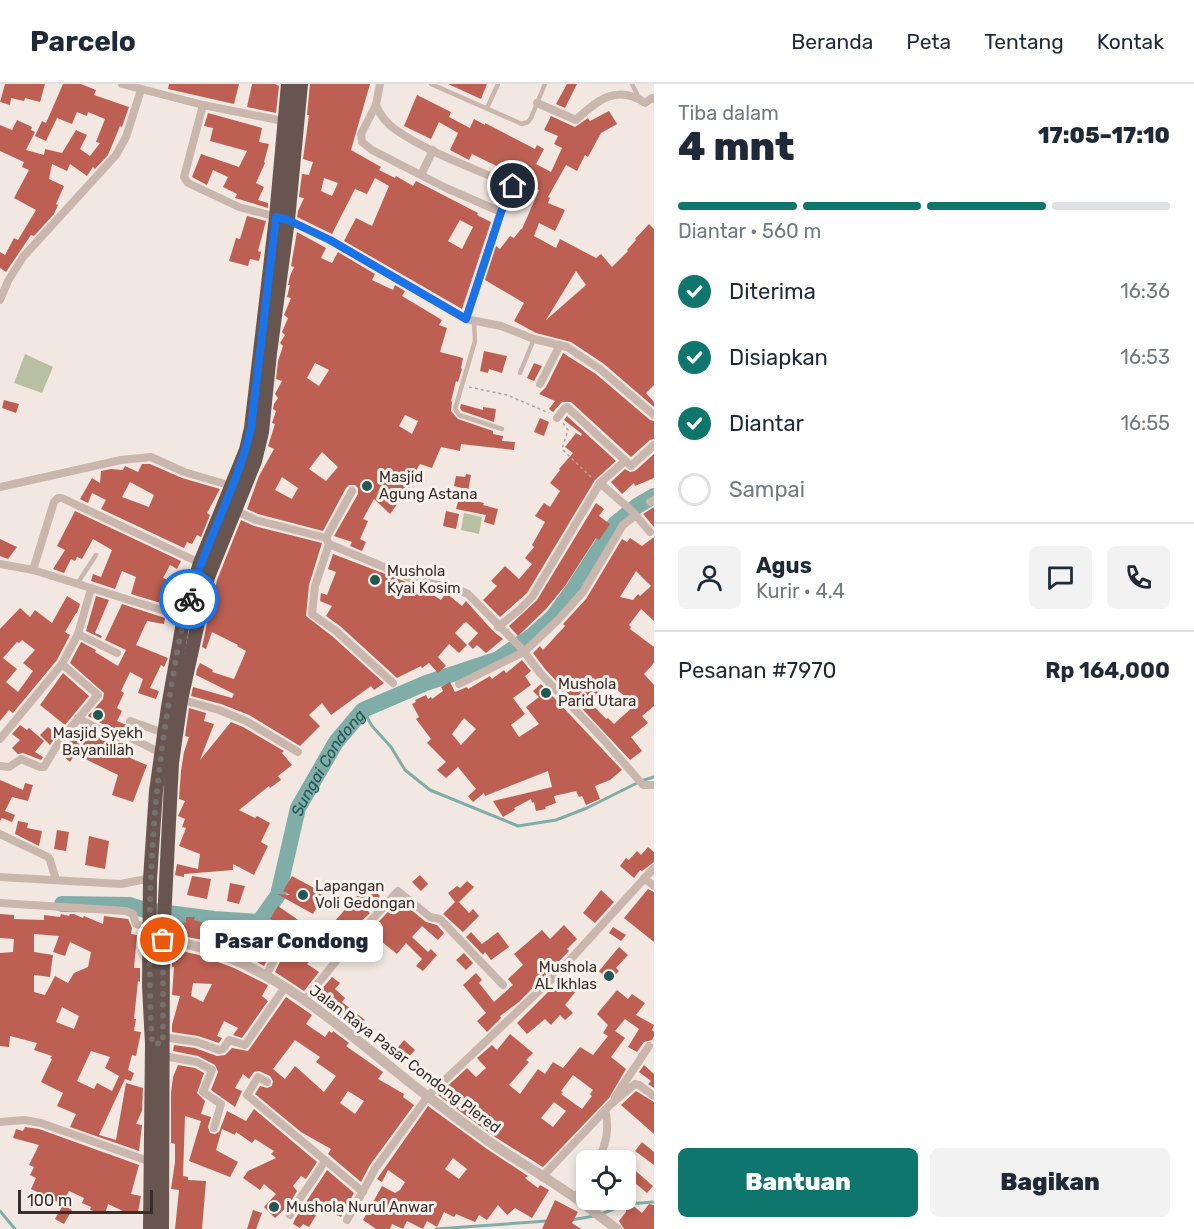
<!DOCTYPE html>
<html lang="id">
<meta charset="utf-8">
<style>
body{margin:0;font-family:Rubik,sans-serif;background:#f2f2f3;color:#1f2937;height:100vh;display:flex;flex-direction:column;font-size:22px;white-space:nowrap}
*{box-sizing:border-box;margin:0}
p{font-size:20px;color:#747a83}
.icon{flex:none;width:33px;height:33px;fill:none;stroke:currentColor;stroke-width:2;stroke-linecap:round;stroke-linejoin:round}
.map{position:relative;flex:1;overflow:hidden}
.drawer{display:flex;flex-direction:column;background:#fff;width:540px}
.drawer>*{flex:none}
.buttons{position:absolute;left:576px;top:1066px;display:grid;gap:12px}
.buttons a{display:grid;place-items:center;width:60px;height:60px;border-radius:9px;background:#fff;box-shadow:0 3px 9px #0003;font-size:30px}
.scale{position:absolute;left:18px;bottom:15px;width:135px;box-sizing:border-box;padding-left:6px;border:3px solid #382e2b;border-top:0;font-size:16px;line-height:21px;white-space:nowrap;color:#382e2b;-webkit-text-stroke:4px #f9f2ed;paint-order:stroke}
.pin{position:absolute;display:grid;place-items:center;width:51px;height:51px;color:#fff;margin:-26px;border:3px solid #fff;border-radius:50%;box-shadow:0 2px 6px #0007}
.courier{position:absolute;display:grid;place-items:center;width:60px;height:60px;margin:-30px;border:4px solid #1a73e8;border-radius:50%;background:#fff;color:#222;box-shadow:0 2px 8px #0007}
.bubble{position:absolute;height:42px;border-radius:9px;background:#fff;box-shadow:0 3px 9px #0003;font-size:20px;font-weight:800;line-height:42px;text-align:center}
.overview em{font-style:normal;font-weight:800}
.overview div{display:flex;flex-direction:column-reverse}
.overview{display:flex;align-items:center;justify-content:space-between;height:102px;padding:0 24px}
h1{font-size:39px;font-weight:800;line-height:45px}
.bar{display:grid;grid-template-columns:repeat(4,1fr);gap:9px 6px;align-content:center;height:72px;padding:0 24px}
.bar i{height:8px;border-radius:4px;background:#e0e1e3}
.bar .current{background:#0f766e}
.bar p{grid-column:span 4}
.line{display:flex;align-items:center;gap:15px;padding:0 24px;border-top:2px solid #e0e1e3}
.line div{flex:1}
.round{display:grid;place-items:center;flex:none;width:63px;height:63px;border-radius:9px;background:#f2f2f3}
ol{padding:0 24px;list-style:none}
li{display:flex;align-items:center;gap:18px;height:66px}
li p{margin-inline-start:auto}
li .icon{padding:6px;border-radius:50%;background:#0f766e;color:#fff;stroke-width:4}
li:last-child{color:#747a83}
li i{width:33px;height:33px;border:3px solid #e0e1e3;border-radius:50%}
.button{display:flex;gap:12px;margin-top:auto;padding:12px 24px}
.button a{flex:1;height:69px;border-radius:9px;background:#0f766e;color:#fff;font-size:24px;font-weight:800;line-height:69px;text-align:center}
.button a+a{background:#f2f2f3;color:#1f2937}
header{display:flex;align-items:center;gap:36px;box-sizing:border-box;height:84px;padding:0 30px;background:#fff;border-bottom:2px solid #e0e1e3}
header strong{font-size:28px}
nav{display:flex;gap:33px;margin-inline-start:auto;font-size:21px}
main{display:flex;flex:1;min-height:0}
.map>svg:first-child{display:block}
</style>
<header>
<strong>Parcelo</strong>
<nav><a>Beranda</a><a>Peta</a><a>Tentang</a><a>Kontak</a></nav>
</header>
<main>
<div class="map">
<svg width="654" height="1145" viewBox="0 0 654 1145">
<rect width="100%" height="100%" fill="#f2e8e1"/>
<!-- green -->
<g fill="#b9c0a1">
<polygon points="25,270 53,283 42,309 14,299"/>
<polygon points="464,429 482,433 479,450 461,446"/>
</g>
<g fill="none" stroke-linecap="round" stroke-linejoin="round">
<!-- stream -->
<g stroke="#81ada9" stroke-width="3">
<polyline points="363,626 372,642 391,663 405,686 430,706 518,742 556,736 587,724 641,697 654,693"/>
<polyline points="0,1127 15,1145"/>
<polyline points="601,1130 627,1120 654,1118"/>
<polyline points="571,1136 594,1132"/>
<polyline points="436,1145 547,1137"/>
</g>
<!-- river -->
<path stroke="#81ada9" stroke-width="16" id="s1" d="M62,820L129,821L145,826L214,835L259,838L278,811L298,724L336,658L363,626L426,599L498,575L533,551L553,533L572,507L615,440L637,422L654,412"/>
</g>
<!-- building -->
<g fill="#bd6053" fill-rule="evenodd">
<polygon points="5,0 45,0 40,18 25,14 24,17 11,14 10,21 0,18"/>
<polygon points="63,0 81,0 96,6 94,11 129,23 122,43 120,42 108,71 95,85 93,83 87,92 70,80 67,87 52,80 49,95 64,102 56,120 58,121 54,130 34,152 31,151 6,188 0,184 0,168 5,171 14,154 18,156 36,126 14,114 29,86 22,83 24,78 0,67 0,41 12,46 17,36 32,43 31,46 35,48 26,66 44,71 45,65 62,69 76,46 87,51 80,65 90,72 100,59 96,58 105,35 88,28 87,32 77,28 72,40 57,34 46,57 35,52 42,37 46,39"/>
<polygon points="169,0 239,0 234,20 168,5"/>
<polygon points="252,0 275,0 279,2 276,29 247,23"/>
<path d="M310,0H370L351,66L381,83L379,86L395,94L396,92L413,102L416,97L478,129L477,131L491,138L462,225L344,157L356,134L372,142L389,102L375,94L367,110L355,105L332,150L297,133L298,127L304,114L299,113L302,90L309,91L313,78L303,75L309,31H307ZM324,94L338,99L332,112L321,107ZM460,136L473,143L462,165L448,157Z"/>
<polygon points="448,0 487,0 481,15"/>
<polygon points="567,0 577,0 565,24 556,20"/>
<path d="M417,11L451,28L449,33L470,44L474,35L485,41V39L535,65L537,61L544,65L536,80L551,88L562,64L554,60L558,52L544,46L551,32L575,43L588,34L590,37L609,27L617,40L601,49L588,73L585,71L577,87L566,81L548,113L550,114L548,119L565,126L555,147L539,139L534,152L556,164L560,155L596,174L601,170L612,183L628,167L627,166L636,156L635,155L649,140L654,145V301L646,309L654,318V323L604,280L571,258L536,249L514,237L524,219L485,196L496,162L500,165L510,152L514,154L521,145H522L539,106L519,97L521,94L472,70L469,76L450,66L458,49L439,38L431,55L404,42ZM576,187L586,201L546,236Z"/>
<polygon points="208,29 262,44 259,58 269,60 264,78 265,79 256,99 264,103 258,116 268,119 268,124 235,114 237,110 223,103 228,93 213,86 207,101 192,93 201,70 239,83 247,67 210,57 213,44 204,42"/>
<polygon points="247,132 266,137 258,167 261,168 259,177 250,175 248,182 229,177 236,154 240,155"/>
<path d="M297,148L326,164L321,174L332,179L338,168L375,190L372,196L393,206L395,201L405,207L402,212L442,236L439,241L447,244L440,268L463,274L461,284L462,285L458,298L456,297L451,317L452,318L451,327L458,335L493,347V350L503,352L502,357L515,358L514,366L461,360L460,367L441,363L432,384L420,380L412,393L415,396L390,430L374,415L363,435L368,437L360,455L366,458L362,467L350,462L352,458L334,452L358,410V404L355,401H349L346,404L323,447L258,430L247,425L259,392L274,365L268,362L275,340L272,339L276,327L273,325L274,320L278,314L275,310L282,297L276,295L278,277L283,262L280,259L285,251L282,248L288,234L284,231L291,214L287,213L290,201H288L290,192L294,183L291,182ZM315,279L329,286L319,302L307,294ZM405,331L418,337L412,350L399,342ZM322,368L338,383L326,397L309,385ZM282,393L298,404L292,415L275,406Z"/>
<polygon points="484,267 507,272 502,289 489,285 488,289 480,287"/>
<polygon points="563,269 596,290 650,336 654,337 654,355 650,356 631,373 571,318 562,318 553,328 549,325 555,317 539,310 546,303"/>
<polygon points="534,279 542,282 534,297 527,294"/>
<polygon points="4,316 19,320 16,329 2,324"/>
<polygon points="461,320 483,326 483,323 496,325 494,338 462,327 460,324"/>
<polygon points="567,332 616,377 595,396 527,509 500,533 483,516 497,502 491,497 505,482 519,495 532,480 525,474 534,463 532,461 545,438 535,432 544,419 550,423 560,407 550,399 560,386 559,385 573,369 565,363 576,349 581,352 582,350 564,336"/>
<polygon points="540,334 549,338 544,352 534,348"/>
<polygon points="654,370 654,394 635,402 634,399 622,410 611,398 625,385 630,388 635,387"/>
<path d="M142,380H150L182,394L220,405L207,429L210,431L201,453L197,451L192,460L187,458L184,464L101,425L106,416L92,409L88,419L80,415L92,394L100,399L101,387L111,385L123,386L125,382L138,388ZM130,398L154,411L149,423L122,413Z"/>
<polygon points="466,390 471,391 468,408 473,409 471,416 484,419 483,421 498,425 494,441 484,438 486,431 456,425 462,404 454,402 456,392 465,393"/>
<polygon points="596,419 604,425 599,432 610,440 599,456 596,454 565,502 546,525 518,552 509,542 537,516"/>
<polygon points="654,423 654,443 643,430"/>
<polygon points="75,427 181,477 177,485 170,481 163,494 184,502 177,524 131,510 136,493 122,487 115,505 91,497 93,490 101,493 112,466 93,455 82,475 77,473 75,477 71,475 64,489 53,485 65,466 57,462"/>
<polygon points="446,427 459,430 456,445 443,442"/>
<polygon points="241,436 254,442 322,459 309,501 306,532 332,552 384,599 374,606 371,602 331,631 322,619 309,631 320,642 300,662 249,631 221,620 191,612 193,603 232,614 234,610 196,591 197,585 200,579 213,586 212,588 234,595 246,567 237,562 238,561 212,548 206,565 202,563 211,520 218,507 215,505 217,496"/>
<path d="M654,453V537L641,525L629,541L631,543L630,545L654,563V579L644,590L654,601V622L642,632L648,639L631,653L642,667L630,676L545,585L533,569L540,562L543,566L565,542L563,540L586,515L622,455L627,458L630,454L642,462ZM636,487L651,502L640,512L638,510L633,516L620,513ZM608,598L635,621L614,640L608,634L606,635L591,619Z"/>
<polygon points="0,455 17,463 8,475 0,472"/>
<polygon points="333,470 422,504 441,516 446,509 462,522 466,517 493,547 503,555 486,569 477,561 473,565 468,560 478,549 466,538 464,539 455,549 467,561 459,569 449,560 438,573 446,582 438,589 429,579 422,584 421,582 397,594 340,542 326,532 332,522 320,517 321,509 327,511 336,488 328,485"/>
<path d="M67,512L80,520L77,529H76L65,548L70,551L57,576L13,629L9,626L0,637V545L20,524L30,533L35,526L52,539ZM22,556L35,566L23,579L33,587L18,608L6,598L17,585L3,574L17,558L19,559Z"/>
<polygon points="96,512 109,516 95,549 102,552 101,554 86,547"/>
<polygon points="122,520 165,534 164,540 147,537 136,561 168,574 164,583 161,581 150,604 159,607 156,615 138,609 143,595 130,588 121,607 124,609 117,624 122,627 117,637 143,648 141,652 130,647 115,647 88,632 103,615 104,609 70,579 81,558 96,566 95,568 118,582 126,566 105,556"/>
<path d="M522,576L531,587L525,592L531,601L513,614L525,630L511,641L519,653L539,640L526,623L539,613L533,607L541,600L622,686L610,696L595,702L600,715L586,721L582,712L579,713L576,707L554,712L556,719L545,723L546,725L536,727L534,718L532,719L531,715L514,724L515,726L503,733L493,717L552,703L548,687L485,712L484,709L473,718L468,712L476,705L458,683L446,694L437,686L446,678L427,659L431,655L416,635L419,633L412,620L416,618L415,616L426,611L428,615L431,613L432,615L443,607L441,603L450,598L455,608L467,603L468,605L490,592L492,595L504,586L506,589ZM464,634L476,645L461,661L452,650Z"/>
<polygon points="63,589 89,612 65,641 40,621"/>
<polygon points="189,624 206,629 204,637 214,640 200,676 231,638 243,643 284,667 282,669 292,681 278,692 281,696 270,704 269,702 239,726 255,734 257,732 270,739 261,758 268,762 254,791 233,780 233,786 184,790 184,793 175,791 177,780 198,785 200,770 179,762 186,744 182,743 185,735 178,732 185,717 179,715 181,687 184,668 189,653 185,652"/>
<polygon points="20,641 27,646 29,644 44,657 35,668 43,673 41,676 23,669 18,670 12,664 20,656 12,650"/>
<polygon points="80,642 110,659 128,659 135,663 130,674 147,681 133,718 112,711 118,691 75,670 70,678 60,669"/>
<polygon points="48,643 57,651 50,661 40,651"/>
<polygon points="0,696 23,706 25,699 33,701 28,717 12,713 5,727 15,731 12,738 2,734 0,737"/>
<polygon points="18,737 28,739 27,744 42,747 39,762 15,750"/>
<polygon points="57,746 69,748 66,767 54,765"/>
<polygon points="89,752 109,757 105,785 85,781"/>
<polygon points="648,763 654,768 654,778 642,787 640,786 634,794 620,782 626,774 629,776 637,767 641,771"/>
<polygon points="420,791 428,800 421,807 412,798"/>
<polygon points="192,792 211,795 207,815 187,811"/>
<polygon points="292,792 325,810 313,830 277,810 290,811 283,807"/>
<polygon points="467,797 474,803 459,818 469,829 473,825 479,832 463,848 443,830 455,818 448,809 457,802 460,804"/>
<polygon points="230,799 245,802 239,820 227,817"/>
<polygon points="368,800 380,812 367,826 370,829 352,846 353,847 347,853 333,839"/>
<polygon points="648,805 654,808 654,858 624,834"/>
<polygon points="601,806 614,818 595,839 583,829"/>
<polygon points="399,816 426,838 437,841 444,849 438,856 422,842 412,853 428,868 431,865 437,871 423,887 416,882 422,875 406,859 397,870 382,858 370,875 359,863 369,848"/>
<polygon points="278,822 304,840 294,853 308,862 314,855 323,863 307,880 319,888 304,907 275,888 291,855 291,850 287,847 280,850 264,882 242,870 203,856 172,850 173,838 186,839 186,833 195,833 194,836 239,850 240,846 247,848 246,851 264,858 274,838 270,835"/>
<path d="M0,830L14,831V835L44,836V831L60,833L61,830L69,832L70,830H74L83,834L84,832L103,840L104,832L128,835L132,844L131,850L137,851L134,884H140V898L138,897L134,935H136L134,947L141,948L136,972L132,971L128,986L134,989L131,997L125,995L99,1051L116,1056L126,999L143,1004L142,1027L136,1040L142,1041L139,1067L70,1043L76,1030L57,1022L63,1009L41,998L52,975L50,974L52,972L34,966L37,959L10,952L9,963L0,962V869L13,868L14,855L0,854ZM34,850L59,852L53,868L65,872L70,858L91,868L88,883L74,889L68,899L55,892L45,911L34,908V891L50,893L53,871L34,868ZM62,923L79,932L74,945L56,938ZM91,967L110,973L105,984L119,992L112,1007L97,999L94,1005L77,997Z"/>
<polygon points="564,841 577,855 567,865 569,867 519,918 500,932 501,934 487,948 477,937 486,929 463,901 476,889 482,896 479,899 494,918 513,901 508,895 523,881 514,870 542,846 550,855"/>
<polygon points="613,843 626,851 621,857 609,849"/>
<polygon points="471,848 482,860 498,848 509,863 491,876 485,868 483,871 466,853"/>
<polygon points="619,863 628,871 616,884 619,887 609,897 599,887"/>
<path d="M172,865L199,871L234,884L268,901L262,912L268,917L242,954L233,951L238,944L224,937L217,952L222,954L219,959L198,952L172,948V941L180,912L172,911L174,883H172ZM193,899L212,900L203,918L191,912Z"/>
<polygon points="464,869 473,879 466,886 456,876"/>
<polygon points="332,893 340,899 335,905 345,914 342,918 365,936 363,938 370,942 364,952 314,914"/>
<polygon points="561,895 576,907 565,921 573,929 565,936 560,931 551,941 545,935 527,950 517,939"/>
<path d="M617,906L628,915L632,910L645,919L636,931L654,941L652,946L654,948V952L652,956L644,958L637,968L628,963L639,945L625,935L615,947L625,954L611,973L626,985L609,1014L543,1083L495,1053L438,1011L467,984L476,993L486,984L477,974L492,961L497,966L510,950L533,969L526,976L529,978L509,1001L520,1010L538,985L545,990L553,978L563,984L580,963L593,971L608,952L603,949L608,941L597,930ZM573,991L593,1006L590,1010L592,1012L582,1025L561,1010L563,1008L561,1007ZM554,1018L566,1027L553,1043L541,1034Z"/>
<path d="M286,913L312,931L306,940L325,953L329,947L332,949L333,947L349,959L346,962L383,988L378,995L404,1010L403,1013L414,1021L370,1081L361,1098L328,1070L331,1065L301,1048L255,1010L260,1002L267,1004L272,1002L273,997L270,992L259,987L254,988L249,995L243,990L235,1004L242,1007L235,1023L211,1006L218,988L215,981L198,972L173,967L174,961L195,964L217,972L225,971L232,964L248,967ZM295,956L320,973L316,978L336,992L324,1008L295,982L285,995L273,985ZM348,1007L364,1017L355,1030L340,1019Z"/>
<polygon points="404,956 415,966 406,976 395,967"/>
<polygon points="178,981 195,984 204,989 197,1009 205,1017 201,1030 211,1033 208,1043 210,1049 215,1050 219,1048 227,1027 246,1037 254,1025 317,1078 306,1095 301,1092 293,1102 297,1107 288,1122 275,1134 264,1123 276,1110 264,1100 260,1106 243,1094 248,1087 276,1074 271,1070 274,1067 255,1055 252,1059 236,1048 235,1051 222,1045 216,1066 238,1078 230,1093 189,1077 201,1037 185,1032 183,1092 188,1093 188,1096 206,1097 202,1145 175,1145 179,1106 171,1105 175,1078 175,1060 171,1059 171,1009 173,993"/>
<polygon points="644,981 654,990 654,1004 648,1000 651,997 639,988"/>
<polygon points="636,1007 654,1018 654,1050 621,1021"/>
<path d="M428,1022L487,1065L528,1092L525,1094L538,1104L540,1101L549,1106L532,1134L515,1124L507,1131L498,1121L487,1136L479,1131L475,1138L456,1130L454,1133L444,1128L437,1143L427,1137L423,1145L407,1137L403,1145L392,1140L390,1145H376L363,1136L382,1102L395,1109L400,1106L405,1098L388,1086L382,1098L377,1095ZM453,1074L467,1085L459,1095L445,1085Z"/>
<polygon points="25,1043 39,1045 139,1081 131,1110 141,1112 138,1128 125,1128 108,1120 105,1130 90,1126 91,1123 82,1119 84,1114 69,1107 62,1120 31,1105 36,1094 30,1091 34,1083 29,1081 39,1061 13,1054 16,1045 23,1047"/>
<polygon points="642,1058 654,1068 654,1081 635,1067"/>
<polygon points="630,1082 653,1102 647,1109 635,1099 626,1110 626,1088"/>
<polygon points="327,1086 354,1109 341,1133 321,1123 309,1143 303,1140 300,1144 293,1140 295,1135"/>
<polygon points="555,1116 578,1128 572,1139 581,1145 542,1145"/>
<polygon points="626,1116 642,1129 649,1120 654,1121 654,1145 624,1145 619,1137 626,1128"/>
<polygon points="63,1121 72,1126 64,1140 55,1135"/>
<polygon points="253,1126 262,1129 256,1145 247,1145"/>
</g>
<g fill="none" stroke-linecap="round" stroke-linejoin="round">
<!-- path -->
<g stroke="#b5a097" stroke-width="1.5" stroke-dasharray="3 3" stroke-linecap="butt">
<polyline points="469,303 507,311 549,329"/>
<polyline points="563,339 568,346 562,365 593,395"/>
</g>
<!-- service -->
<g stroke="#c9b6ad" stroke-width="4.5">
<polyline points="431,0 522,40 528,38 531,34 545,0"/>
<polyline points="632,0 638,12"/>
<polyline points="487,24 498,0"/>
<polyline points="474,238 475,257 455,325 459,331 502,345"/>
<polyline points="520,289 534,255"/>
<polyline points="77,500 96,471"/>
</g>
<!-- minor -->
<g stroke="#c9b6ad" stroke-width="8">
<polyline points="122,0 203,21 288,38"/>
<polyline points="380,0 376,21 361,50 362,58 372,66 446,104 501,128"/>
<path d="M537,19L576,36C597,16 617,0 645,19L652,14L654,15"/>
<polyline points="203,21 184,93 188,99 239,123 288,136 330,156 466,235 501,242 534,255 567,263 600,285 654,331"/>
<path d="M376,21C380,31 387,40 396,46C431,70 474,84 513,102L501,128L466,235"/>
<polyline points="422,89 433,66"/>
<polyline points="0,216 8,197 23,173 116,71 126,53 141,6"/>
<polyline points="540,300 560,261"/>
<polyline points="557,334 565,324 567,323 631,382 654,361"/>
<polyline points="600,399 633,428 650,448"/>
<polyline points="0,403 121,376 151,373 184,388 232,402"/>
<polyline points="650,418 654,416"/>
<polyline points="234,426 256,436 326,454 329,460 415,496 457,505 468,510 522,565 540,589 603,655 643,701 654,701"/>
<polyline points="326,454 352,407"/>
<polyline points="329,460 315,502 312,530 336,547 393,599"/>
<polyline points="0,480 33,486 184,533"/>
<polyline points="33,486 54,418 58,414 62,414 200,479"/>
<polyline points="91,505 78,550 117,569"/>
<polyline points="498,543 519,526 532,513 600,399 625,377"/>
<polyline points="459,600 524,568 558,536 583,508 623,441 636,431"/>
<polyline points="179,615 219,626 246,637 298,668"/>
<polyline points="78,634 113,653 129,653 161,669"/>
<polyline points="130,637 164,649"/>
<polyline points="0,655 62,580"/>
<polyline points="0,682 9,683 21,675 40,683 44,683 59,658 98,611 62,580 78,550"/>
<polyline points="0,750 48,773 50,776 56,796"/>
<polyline points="0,793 121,800 151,794"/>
<polyline points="644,794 654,802"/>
<polyline points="0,819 126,827 133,830 136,840 150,844"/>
<polyline points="266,892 285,853"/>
<polyline points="304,917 348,862 398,807 430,833 440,835 503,901"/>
<polyline points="163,953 197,958 219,966 223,965 229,956 245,961 285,903"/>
<polyline points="164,972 197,978 212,986 203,1008 221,1020 214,1044"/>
<polyline points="267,998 258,993 247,1011 363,1108"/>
<polyline points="615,1013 649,962"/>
<polyline points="0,1038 24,1036 41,1039 151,1078"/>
<path d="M598,1077C606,1059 610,1046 605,1026"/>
<polyline points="542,1093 610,1021 635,1000 639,1001 654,1012"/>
<polyline points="575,1114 586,1099"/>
<path d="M290,1131C300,1111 315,1096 325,1076"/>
<polyline points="347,1136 375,1085 428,1012 557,890 654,784"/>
</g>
<!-- tertiary -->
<path stroke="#c9b6ad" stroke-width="10" d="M163,856C266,867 350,954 430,1014C453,1031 476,1049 500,1065C529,1084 560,1102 588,1123C597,1130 607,1138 617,1145"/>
<!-- trunk -->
<g stroke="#685550" stroke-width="14">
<polyline points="150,1145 152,960 149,902 150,795 156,707 168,623 184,533 200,479 246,366 251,344 276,133 288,0"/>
<polyline points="162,1145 163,856 172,679 181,616 208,493 255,377 262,348 270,269 288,136 301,0"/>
</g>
</g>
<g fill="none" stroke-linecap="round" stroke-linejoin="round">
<!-- done -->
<path stroke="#796f6b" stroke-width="6" stroke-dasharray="0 10.8" d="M163,856V959L152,960C147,857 149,753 164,650C171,605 177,559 189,515"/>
<!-- route -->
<path stroke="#1a73e8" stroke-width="8" d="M189,515C206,457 237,404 251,344L276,133L288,136L330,156L466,235L501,128L513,102"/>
</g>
<!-- markers -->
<g fill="#235754" stroke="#f9f2ed" stroke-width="2">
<circle cx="367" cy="402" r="6"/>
<circle cx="375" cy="496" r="6"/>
<circle cx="546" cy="609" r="6"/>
<circle cx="98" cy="631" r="6"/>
<circle cx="303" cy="811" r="6"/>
<circle cx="609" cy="892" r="6"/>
<circle cx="274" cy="1123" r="6"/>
</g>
<g text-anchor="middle" stroke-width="6" stroke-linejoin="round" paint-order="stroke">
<!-- poi labels -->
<g font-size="15" fill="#382e2b" stroke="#f9f2ed" text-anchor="start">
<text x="379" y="398">Masjid<tspan x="379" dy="17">Agung Astana</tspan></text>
<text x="387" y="492">Mushola<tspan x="387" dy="17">Kyai Kosim</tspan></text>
<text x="558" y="605">Mushola<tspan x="558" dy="17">Parid Utara</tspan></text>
<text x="98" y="654" text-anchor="middle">Masjid Syekh<tspan x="98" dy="17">Bayanillah</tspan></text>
<text x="315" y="807">Lapangan<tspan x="315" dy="17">Voli Gedongan</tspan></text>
<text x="597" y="888" text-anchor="end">Mushola<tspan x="597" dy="17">AL Ikhlas</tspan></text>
<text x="286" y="1128">Mushola Nurul Anwar</text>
</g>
<!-- street labels -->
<g font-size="15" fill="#382e2b" stroke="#f9f2ed">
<text transform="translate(405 975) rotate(37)" y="5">Jalan Raya Pasar Condong Plered</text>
</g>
<!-- water labels -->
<g font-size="16" font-style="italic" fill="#235754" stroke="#f9f2ed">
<text dy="6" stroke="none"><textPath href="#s1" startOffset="375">Sungai Condong</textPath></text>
</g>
</g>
</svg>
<div class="buttons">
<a><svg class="icon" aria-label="locate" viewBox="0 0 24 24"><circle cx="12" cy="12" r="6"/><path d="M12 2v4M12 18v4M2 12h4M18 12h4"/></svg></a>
</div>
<div class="scale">100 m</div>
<div class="pin" style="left:163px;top:856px;background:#ea580c"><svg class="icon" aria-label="bag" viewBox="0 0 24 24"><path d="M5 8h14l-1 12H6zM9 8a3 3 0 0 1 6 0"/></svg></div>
<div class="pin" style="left:513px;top:102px;background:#1f2937"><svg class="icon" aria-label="home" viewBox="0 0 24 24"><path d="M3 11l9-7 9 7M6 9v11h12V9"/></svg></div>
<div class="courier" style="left:189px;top:515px"><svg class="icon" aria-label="bike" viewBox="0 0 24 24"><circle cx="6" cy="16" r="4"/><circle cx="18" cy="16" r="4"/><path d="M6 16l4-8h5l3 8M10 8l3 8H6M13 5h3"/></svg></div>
<div class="bubble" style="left:200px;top:836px;width:183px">Pasar Condong</div>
</div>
<section class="drawer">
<div class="overview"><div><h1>4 mnt</h1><p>Tiba dalam</p></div><em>17:05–17:10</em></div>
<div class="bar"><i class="current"></i><i class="current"></i><i class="current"></i><i></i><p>Diantar · 560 m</p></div>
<ol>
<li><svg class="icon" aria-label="check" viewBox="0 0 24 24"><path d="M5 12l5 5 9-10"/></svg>Diterima<p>16:36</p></li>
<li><svg class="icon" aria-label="check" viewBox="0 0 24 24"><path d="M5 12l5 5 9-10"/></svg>Disiapkan<p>16:53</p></li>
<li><svg class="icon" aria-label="check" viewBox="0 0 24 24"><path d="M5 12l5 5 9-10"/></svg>Diantar<p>16:55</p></li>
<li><i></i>Sampai</li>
</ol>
<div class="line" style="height:108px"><a class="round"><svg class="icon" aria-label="person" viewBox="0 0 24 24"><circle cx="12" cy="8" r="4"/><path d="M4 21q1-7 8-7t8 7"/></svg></a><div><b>Agus</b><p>Kurir · 4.4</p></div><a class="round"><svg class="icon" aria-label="chat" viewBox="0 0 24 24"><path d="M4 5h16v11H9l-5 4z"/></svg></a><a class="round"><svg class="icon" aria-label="phone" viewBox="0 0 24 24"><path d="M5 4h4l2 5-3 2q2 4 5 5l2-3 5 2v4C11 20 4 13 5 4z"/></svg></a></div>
<div class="line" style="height:78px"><div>Pesanan #7970</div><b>Rp 164,000</b></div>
<div class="button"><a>Bantuan</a><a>Bagikan</a></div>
</section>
</main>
